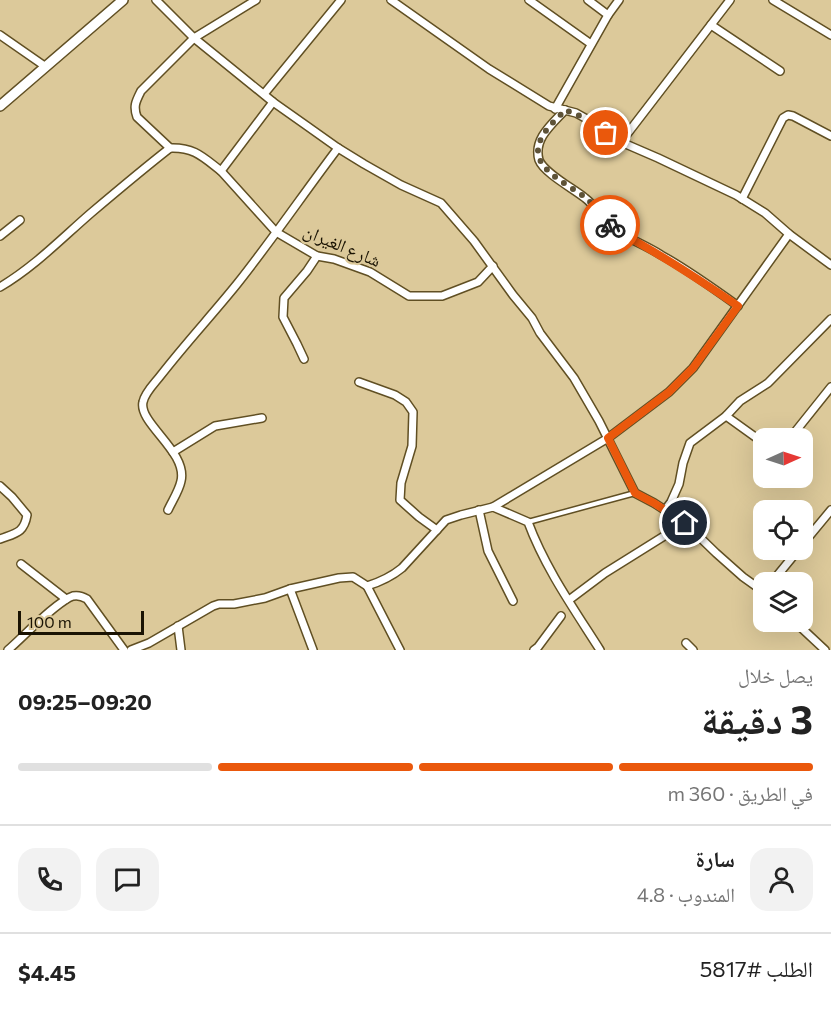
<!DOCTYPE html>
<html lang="ar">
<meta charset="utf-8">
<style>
body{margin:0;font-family:Commissioner,"Noto Naskh Arabic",sans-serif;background:#f2f2f2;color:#222;direction:rtl;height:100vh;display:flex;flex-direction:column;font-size:22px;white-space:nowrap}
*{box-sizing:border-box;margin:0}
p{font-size:20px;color:#767676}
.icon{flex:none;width:33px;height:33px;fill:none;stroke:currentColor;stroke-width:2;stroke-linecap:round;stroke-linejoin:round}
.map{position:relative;height:650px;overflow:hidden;direction:ltr}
.side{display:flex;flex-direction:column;background:#fff;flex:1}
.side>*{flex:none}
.needle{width:39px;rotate:87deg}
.tools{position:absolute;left:753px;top:428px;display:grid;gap:12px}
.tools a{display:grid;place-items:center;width:60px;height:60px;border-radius:12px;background:#fff;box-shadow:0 6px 24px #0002;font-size:30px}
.scale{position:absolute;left:18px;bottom:15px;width:126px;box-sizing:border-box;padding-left:6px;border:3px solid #1a1303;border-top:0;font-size:16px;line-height:21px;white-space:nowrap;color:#1a1303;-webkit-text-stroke:4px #dcc99a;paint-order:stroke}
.pin{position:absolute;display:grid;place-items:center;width:51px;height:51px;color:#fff;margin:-26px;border:3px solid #fff;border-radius:50%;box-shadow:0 2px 6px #0007}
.courier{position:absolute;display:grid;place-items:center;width:60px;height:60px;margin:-30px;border:4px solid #ea580c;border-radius:50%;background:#fff;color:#222;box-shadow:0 2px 8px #0007}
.overview em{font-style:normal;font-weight:700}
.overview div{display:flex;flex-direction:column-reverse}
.overview{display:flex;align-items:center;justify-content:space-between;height:102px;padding:0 18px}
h1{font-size:39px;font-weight:700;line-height:45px}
.bar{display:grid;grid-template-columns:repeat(4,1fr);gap:9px 6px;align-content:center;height:72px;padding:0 18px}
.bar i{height:8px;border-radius:4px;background:#e0e0e0}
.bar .selected{background:#ea580c}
.bar p{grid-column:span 4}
.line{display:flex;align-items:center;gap:15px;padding:0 18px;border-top:2px solid #e0e0e0}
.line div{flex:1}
.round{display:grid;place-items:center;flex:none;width:63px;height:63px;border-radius:18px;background:#f2f2f2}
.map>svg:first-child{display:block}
</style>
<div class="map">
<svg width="831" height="650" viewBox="0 0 831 650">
<rect width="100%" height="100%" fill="#dcc99a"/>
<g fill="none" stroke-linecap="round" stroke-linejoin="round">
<defs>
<polyline id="service" points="528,522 635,493"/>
<g id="minor">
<polyline points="156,0 194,38 273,102 307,126 338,148 364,164 401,185 441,203 474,241 513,295 532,318 540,333 574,378 599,421 635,493 654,503 685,523 716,553 743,577 764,592"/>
<polyline points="391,0 489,69 549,106 576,113 585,118 621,142 658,158 736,195 765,213 789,234 831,265"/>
<polyline points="529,0 591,44"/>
<polyline points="773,0 831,35"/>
<polyline points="608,15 619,0"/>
<polyline points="711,25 780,71"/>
<polyline points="0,35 46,67"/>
<polyline points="264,94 341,0"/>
<polyline points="555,109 608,15 588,0"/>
<path d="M565,110C552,124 533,139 539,160C544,173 574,189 585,198C597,207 604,222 617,231C631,240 647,246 661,255C688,270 713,288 738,306"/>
<polyline points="621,142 730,0"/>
<path d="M170,148L137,117C133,106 136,101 141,91L194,38L256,0"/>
<polyline points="221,171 276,232 317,256 334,259 370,272 409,296 442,296 478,282 493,266"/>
<polyline points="742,199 783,118 788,115 793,116 831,136"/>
<polyline points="0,236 20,220"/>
<path d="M0,287C34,267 61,239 91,213C117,191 143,169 170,148C194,147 203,157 221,171L273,102"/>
<polyline points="304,359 297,344 283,317 284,298 307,271 317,256"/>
<polyline points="359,382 395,395 406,402 413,412 412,446 401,483 400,500 419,517 437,530"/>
<polyline points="726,416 758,439 764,440"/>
<polyline points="782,438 791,437 831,387"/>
<polyline points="173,452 215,426 262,418"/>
<path d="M0,486L12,497L27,515C24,533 16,533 0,539"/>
<polyline points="493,507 608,438 669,392 693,368 789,234"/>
<path d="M168,510C172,501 179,491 181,481C188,452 138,423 143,402C145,392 155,383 161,375C185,344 212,315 237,284C272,240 304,193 338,148"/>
<polyline points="479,510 488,551 513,601"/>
<polyline points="665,510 671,502 679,484 683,463 690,443 726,416 740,401 768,383 831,319"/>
<polyline points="802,545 831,510"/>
<polyline points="21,564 66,599"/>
<polyline points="772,582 799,549"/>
<polyline points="367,586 400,650"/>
<polyline points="290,589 313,650"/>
<polyline points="569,600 605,573 685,523"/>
<polyline points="794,621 825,650"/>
<polyline points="178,626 181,650"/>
<polyline points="686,643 693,650"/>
<path d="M8,650C22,638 57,601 73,596C78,595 82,596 87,599L124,650"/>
<path d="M131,650L149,643L213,606L219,604H234L265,598L290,589L339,578L353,577L367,586C380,582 391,577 402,568L446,520L461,515L493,507L528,522C545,568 574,609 600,650"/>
<polyline points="534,650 538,647 561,616"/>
</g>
<polyline id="tertiary" points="0,106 123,0"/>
</defs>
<!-- service casing -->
<use href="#service" stroke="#604f23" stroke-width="7"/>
<!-- minor casing -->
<use href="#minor" stroke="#604f23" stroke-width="10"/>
<!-- tertiary casing -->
<use href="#tertiary" stroke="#604f23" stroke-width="12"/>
<!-- service -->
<use href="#service" stroke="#fff" stroke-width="4"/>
<!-- minor -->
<use href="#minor" stroke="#fff" stroke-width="7"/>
<!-- tertiary -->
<use href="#tertiary" stroke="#fff" stroke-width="9"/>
</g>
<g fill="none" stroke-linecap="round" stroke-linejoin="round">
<!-- done -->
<path stroke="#5e5338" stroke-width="6" stroke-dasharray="0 10.8" d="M606,133L585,118L565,110C557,119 546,128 541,139C526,169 571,184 588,200C596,207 602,217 610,225"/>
<!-- route -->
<path stroke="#ea580c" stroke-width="8" d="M610,225L615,230C659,253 697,278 738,306L693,368L669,392L608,438L635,493L654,503L685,523"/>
</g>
<g text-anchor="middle" stroke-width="4.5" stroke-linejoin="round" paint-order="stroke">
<!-- street labels -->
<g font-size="18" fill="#1a1303" stroke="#dcc99a">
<text transform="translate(342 246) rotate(23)" y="6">شارع الغيران</text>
</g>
</g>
</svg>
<div class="tools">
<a><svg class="needle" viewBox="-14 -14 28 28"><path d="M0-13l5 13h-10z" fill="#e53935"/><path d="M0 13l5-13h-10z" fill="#767676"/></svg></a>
<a><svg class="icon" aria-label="locate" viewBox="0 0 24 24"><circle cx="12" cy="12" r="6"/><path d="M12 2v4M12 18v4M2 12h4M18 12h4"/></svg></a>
<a><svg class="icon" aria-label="layers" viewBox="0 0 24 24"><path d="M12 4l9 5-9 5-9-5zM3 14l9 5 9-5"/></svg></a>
</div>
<div class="scale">100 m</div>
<div class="pin" style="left:606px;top:133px;background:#ea580c"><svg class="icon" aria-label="bag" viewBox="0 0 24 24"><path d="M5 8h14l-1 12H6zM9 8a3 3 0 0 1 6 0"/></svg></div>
<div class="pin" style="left:685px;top:523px;background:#1f2937"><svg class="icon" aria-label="home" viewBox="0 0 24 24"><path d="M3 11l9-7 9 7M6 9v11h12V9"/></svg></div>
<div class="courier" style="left:610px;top:225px"><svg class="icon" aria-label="bike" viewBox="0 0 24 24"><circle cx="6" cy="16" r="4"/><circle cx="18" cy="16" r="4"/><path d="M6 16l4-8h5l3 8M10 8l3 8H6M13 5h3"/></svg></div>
</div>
<section class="side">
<div class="overview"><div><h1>3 دقيقة</h1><p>يصل خلال</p></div><em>09:20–09:25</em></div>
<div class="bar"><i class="selected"></i><i class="selected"></i><i class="selected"></i><i></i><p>في الطريق · 360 m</p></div>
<div class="line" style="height:108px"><a class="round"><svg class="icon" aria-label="person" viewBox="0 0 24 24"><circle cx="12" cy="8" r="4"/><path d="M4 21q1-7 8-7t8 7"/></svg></a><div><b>سارة</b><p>المندوب · 4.8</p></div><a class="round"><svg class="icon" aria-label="chat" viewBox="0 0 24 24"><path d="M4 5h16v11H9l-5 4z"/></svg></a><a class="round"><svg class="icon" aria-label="phone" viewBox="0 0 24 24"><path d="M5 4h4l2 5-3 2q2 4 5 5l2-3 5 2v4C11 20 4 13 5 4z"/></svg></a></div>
<div class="line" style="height:78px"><div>الطلب #5817</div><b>$4.45</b></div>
</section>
